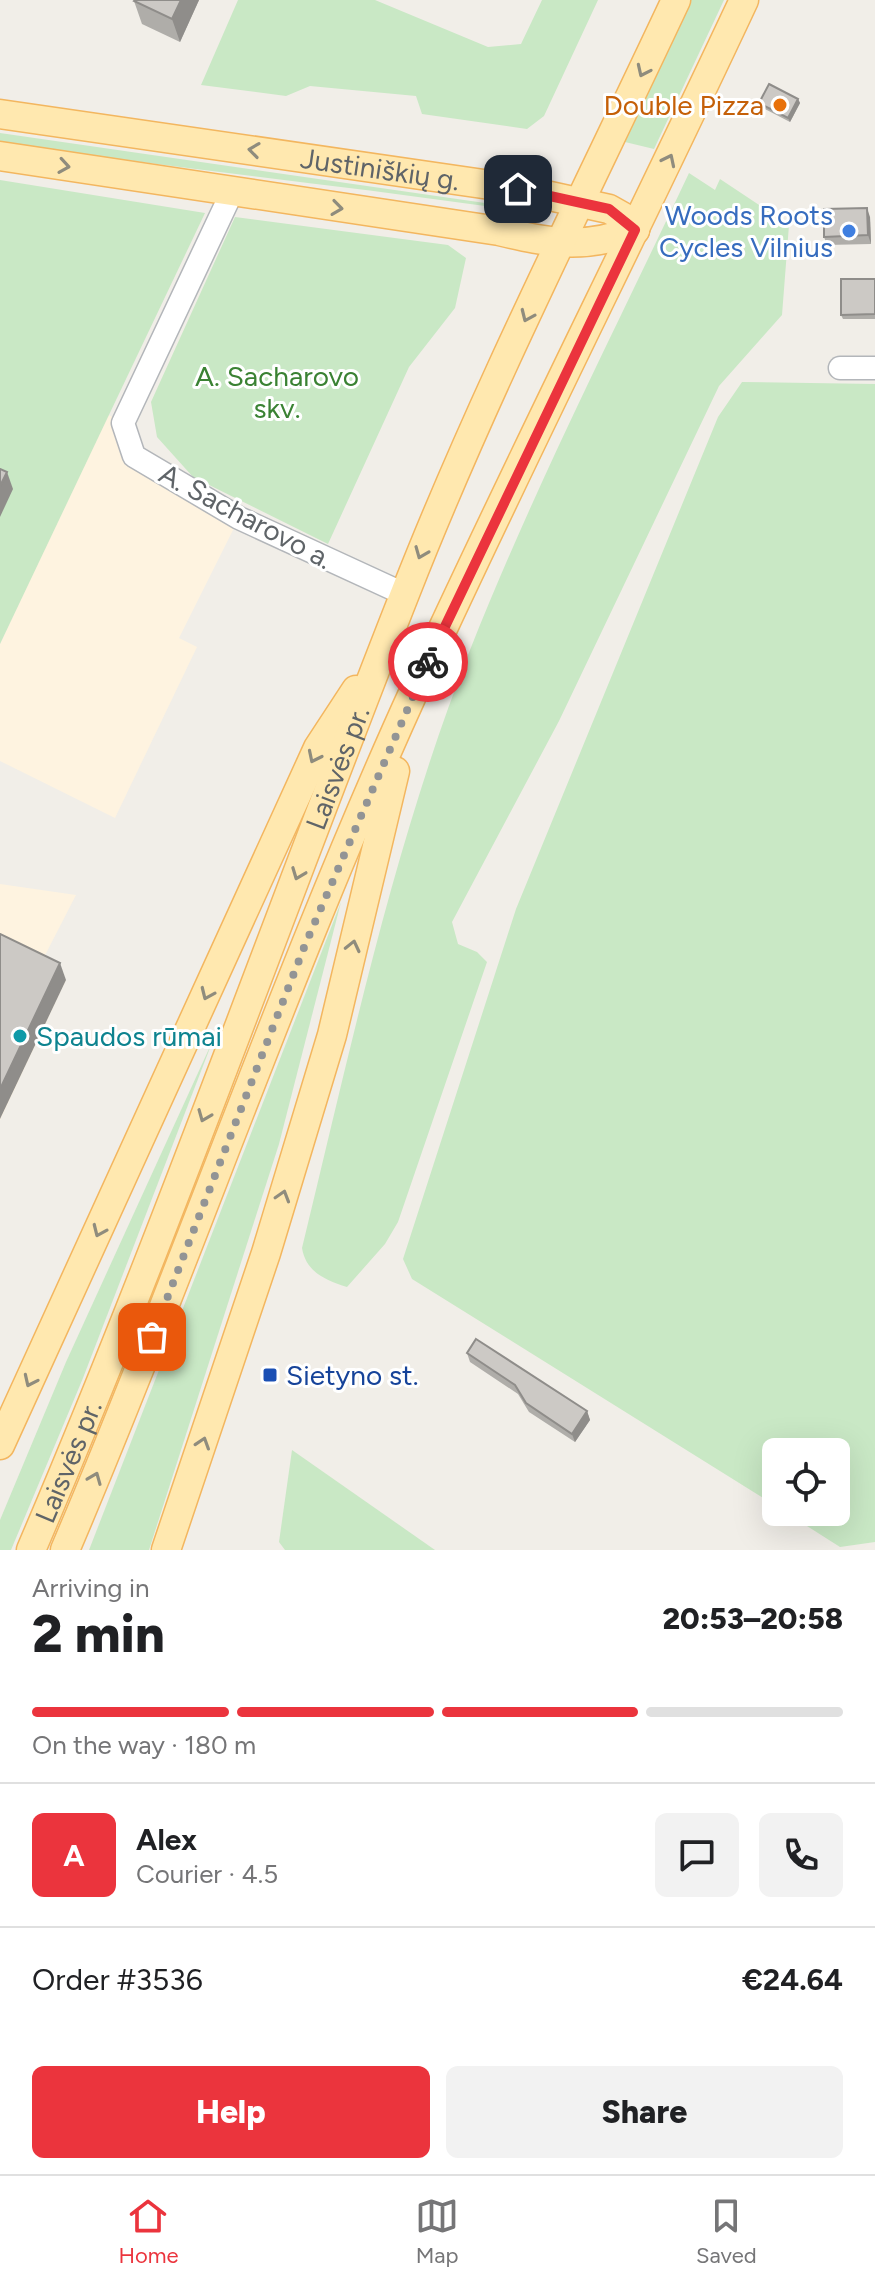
<!DOCTYPE html>
<meta charset="utf-8">
<style>
body{margin:0;font-family:Figtree,sans-serif;background:#f2f2f2;color:#202124;height:100vh;display:flex;flex-direction:column;font-size:30px;white-space:nowrap}
*{box-sizing:border-box;margin:0}
p{font-size:26px;color:#757577}
.icon{flex:none;width:44px;height:44px;fill:none;stroke:currentColor;stroke-width:2;stroke-linecap:round;stroke-linejoin:round}
.map{position:relative;height:1550px;overflow:hidden}
.panel{display:flex;flex-direction:column;background:#fff;flex:1}
.panel>*{flex:none}
.tools{position:absolute;left:762px;top:1438px;display:grid;gap:16px}
.tools a{display:grid;place-items:center;width:88px;height:88px;border-radius:12px;background:#fff;box-shadow:0 8px 32px #0002;font-size:40px}
.pin{position:absolute;display:grid;place-items:center;width:68px;height:68px;color:#fff;margin:-34px;border-radius:16px;box-shadow:0 4px 12px #0006}
.courier{position:absolute;display:grid;place-items:center;width:80px;height:80px;margin:-40px;border:6px solid #eb343d;border-radius:50%;background:#fff;color:#222;box-shadow:0 2px 10px #0007}
.headline em{font-style:normal;font-weight:800}
.headline div{display:flex;flex-direction:column-reverse}
.headline{display:flex;align-items:center;justify-content:space-between;height:136px;padding:0 32px}
h1{font-size:52px;font-weight:800;line-height:60px}
.bar{display:grid;grid-template-columns:repeat(4,1fr);gap:12px 8px;align-content:center;height:96px;padding:0 32px}
.bar i{height:10px;border-radius:6px;background:#e0e0e0}
.bar .on{background:#eb343d}
.bar p{grid-column:span 4}
.line{display:flex;align-items:center;gap:20px;padding:0 32px;border-top:2px solid #e0e0e0}
.line div{flex:1}
.round{display:grid;place-items:center;flex:none;width:84px;height:84px;border-radius:12px;background:#f2f2f2}
.button{display:flex;gap:16px;margin-top:auto;padding:16px 32px}
.button a{flex:1;height:92px;border-radius:12px;background:#eb343d;color:#fff;font-size:32px;font-weight:800;line-height:92px;text-align:center}
.button a+a{background:#f2f2f2;color:#202124}
.tab-bar{display:flex;justify-content:space-around;align-items:center;height:112px;border-top:2px solid #e0e0e0;background:#fff;font-size:22px;color:#757577}
.tab-bar a{display:grid;justify-items:center;gap:4px}
.tab-bar .on{color:#eb343d}
.map>svg:first-child{display:block}
</style>
<div class="map">
<svg width="875" height="1550" viewBox="0 0 875 1550">
<rect width="100%" height="100%" fill="#f1eee8"/>
<!-- commercial -->
<g fill="#fef3e0">
<polygon points="107,414 123,423 135,457 239,518 179,638 197,647 115,818 0,761 0,644"/>
<polygon points="0,884 76,895 39,967 66,980 0,1120"/>
</g>
<!-- green -->
<g fill="#c9e8c5">
<polygon points="238,0 375,0 488,47 521,44 542,0 598,0 544,116 527,129 422,114 416,96 310,86 286,96 201,85"/>
<polygon points="691,0 724,0 654,149 625,142"/>
<path d="M0,133L485,203V206C324,183 161,167 0,142Z"/>
<path d="M689,173L715,190L720,179L789,225L782,315L719,386L559,721L452,922L458,944L477,952L487,962L398,1222L385,1244L347,1287C325,1280 306,1272 302,1248C351,1047 394,843 470,650C534,488 615,330 689,173Z"/>
<polygon points="0,180 205,213 0,644"/>
<polygon points="235,217 448,245 466,258 455,308 409,367 328,544 193,477 157,437 151,402"/>
<polygon points="742,382 875,384 875,1542 840,1547 785,1512 836,1512 836,1452 776,1452 776,1506 412,1279 403,1259 516,909 718,417"/>
<polygon points="341,902 279,1144 149,1550 89,1550"/>
<polygon points="213,1040 83,1378 11,1550 0,1550 0,1520 66,1362"/>
<polygon points="292,1450 435,1550 285,1550 279,1542"/>
</g>
<g fill="none" stroke-linecap="round" stroke-linejoin="round">
<defs>
<g id="minor">
<polyline points="232,192 123,423 134,456 239,518 404,594"/>
<polyline points="840,368 875,368"/>
</g>
<g id="major">
<path id="s1" d="M0,114L518,189L609,209L625,218L635,230"/>
<path d="M0,156L499,231C550,243 584,250 635,230"/>
<polyline points="0,1445 318,748 356,690"/>
<path id="s2" d="M31,1550C166,1235 280,910 406,591C485,390 584,196 676,0"/>
<path d="M65,1550C186,1266 286,972 414,691C520,459 636,231 744,0"/>
<polyline points="166,1550 266,1253 332,1035 395,771"/>
</g>
</defs>
<!-- minor casing -->
<use href="#minor" stroke="#b3b6ba" stroke-width="25"/>
<!-- major casing -->
<use href="#major" stroke="#f3b65f" stroke-width="31"/>
<!-- minor -->
<use href="#minor" stroke="#fff" stroke-width="22"/>
<!-- major -->
<use href="#major" stroke="#ffe8af" stroke-width="28"/>
</g>
<!-- wall -->
<g fill="#afada9">
<polygon points="135,0 199,0 180,42 142,24 134,1"/>
<polygon points="798,99 800,103 790,122 761,107 759,103"/>
<polygon points="870,217 871,244 827,245 824,237"/>
<polygon points="875,279 875,319 843,319 841,315"/>
<polygon points="467,1353 587,1411 590,1420 575,1442 529,1412 518,1394 470,1362"/>
</g>
<!-- shaded-wall -->
<g fill="#8f8d8a">
<polygon points="181,0 199,0 180,42 172,19"/>
<polygon points="798,99 800,103 790,122 788,118"/>
<polygon points="867,208 870,217 871,244 868,235"/>
<polygon points="7,472 13,489 0,517 0,486"/>
<polygon points="60,963 66,980 0,1119 0,1089"/>
<polygon points="587,1411 590,1420 575,1442 572,1434"/>
</g>
<!-- building -->
<g fill="#ccc9c5" stroke="#8f8d8a" stroke-width="2">
<polygon points="135,0 181,0 172,19 134,1"/>
<polygon points="769,84 798,99 788,118 759,103"/>
<polygon points="867,208 868,235 824,237 824,209"/>
<polygon points="841,279 875,279 875,314 841,315"/>
<polygon points="0,469 7,472 0,486"/>
<polygon points="0,934 60,963 0,1089"/>
<polygon points="476,1339 587,1411 572,1434 526,1403 515,1385 467,1353"/>
</g>
<!-- one-way arrows -->
<defs><path id="oneway-chevron" d="M-2-3.5L2.5 0L-2 3.5" fill="none" stroke-width="1.6" stroke-linecap="round" stroke-linejoin="round" transform="scale(2)"/></defs>
<g stroke="#8f8c7d">
<use href="#oneway-chevron" transform="translate(643 71) rotate(115)"/>
<use href="#oneway-chevron" transform="translate(254 150) rotate(-172)"/>
<use href="#oneway-chevron" transform="translate(669 160) rotate(-64)"/>
<use href="#oneway-chevron" transform="translate(64 166) rotate(9)"/>
<use href="#oneway-chevron" transform="translate(337 208) rotate(8)"/>
<use href="#oneway-chevron" transform="translate(527 316) rotate(114)"/>
<use href="#oneway-chevron" transform="translate(421 553) rotate(112)"/>
<use href="#oneway-chevron" transform="translate(314 757) rotate(116)"/>
<use href="#oneway-chevron" transform="translate(298 874) rotate(111)"/>
<use href="#oneway-chevron" transform="translate(353 946) rotate(-77)"/>
<use href="#oneway-chevron" transform="translate(207 994) rotate(114)"/>
<use href="#oneway-chevron" transform="translate(204 1116) rotate(112)"/>
<use href="#oneway-chevron" transform="translate(283 1196) rotate(-73)"/>
<use href="#oneway-chevron" transform="translate(99 1231) rotate(114)"/>
<use href="#oneway-chevron" transform="translate(30 1381) rotate(115)"/>
<use href="#oneway-chevron" transform="translate(203 1443) rotate(-72)"/>
<use href="#oneway-chevron" transform="translate(95 1478) rotate(-68)"/>
</g>
<g fill="none" stroke-linecap="round" stroke-linejoin="round">
<!-- done -->
<polyline stroke="#929495" stroke-width="8" stroke-dasharray="0 14.4" points="152,1337 305,945 428,662"/>
<!-- route -->
<polyline stroke="#eb343d" stroke-width="10" points="428,662 635,230 609,209 518,189"/>
</g>
<!-- markers -->
<circle fill="#e8710a" stroke="#fff" stroke-width="3" cx="780" cy="105" r="8"/>
<circle fill="#3f7fe0" stroke="#fff" stroke-width="3" cx="849" cy="231" r="8"/>
<circle fill="#0f9aa8" stroke="#fff" stroke-width="3" cx="20" cy="1036" r="8"/>
<rect fill="#1a4fb4" stroke="#fff" stroke-width="3" x="262" y="1367" width="16" height="16" rx="4"/>
<g text-anchor="middle" stroke-width="6" stroke-linejoin="round" paint-order="stroke">
<!-- food labels -->
<g font-size="28" fill="#c56008" stroke="#fff" text-anchor="end">
<text x="764" y="115">Double Pizza</text>
</g>
<!-- street labels -->
<g font-size="28" fill="#5f6468" stroke="#fff">
<text dy="10" stroke="none"><textPath href="#s1" startOffset="384">Justiniškių g.</textPath></text>
<text transform="translate(246 516) rotate(28)" y="10">A. Sacharovo a.</text>
<text dy="10" stroke="none"><textPath href="#s2" startOffset="840">Laisvės pr.</textPath></text>
<text dy="10" stroke="none"><textPath href="#s2" startOffset="96">Laisvės pr.</textPath></text>
</g>
<!-- shop labels -->
<g font-size="28" fill="#366cbe" stroke="#fff" text-anchor="end">
<text x="833" y="225">Woods Roots<tspan x="833" dy="32">Cycles Vilnius</tspan></text>
</g>
<!-- park labels -->
<g font-size="28" fill="#3a8233" stroke="#fff">
<text x="277" y="386">A. Sacharovo<tspan x="277" dy="32">skv.</tspan></text>
</g>
<!-- culture labels -->
<g font-size="28" fill="#0d838f" stroke="#fff" text-anchor="start">
<text x="36" y="1046">Spaudos rūmai</text>
</g>
<!-- transit labels -->
<g font-size="28" fill="#164399" stroke="#fff" text-anchor="start">
<text x="286" y="1385">Sietyno st.</text>
</g>
</g>
</svg>
<div class="tools">
<a><svg class="icon" aria-label="locate" viewBox="0 0 24 24"><circle cx="12" cy="12" r="6"/><path d="M12 2v4M12 18v4M2 12h4M18 12h4"/></svg></a>
</div>
<div class="pin" style="left:152px;top:1337px;background:#ea580c"><svg class="icon" aria-label="bag" viewBox="0 0 24 24"><path d="M5 8h14l-1 12H6zM9 8a3 3 0 0 1 6 0"/></svg></div>
<div class="pin" style="left:518px;top:189px;background:#1f2937"><svg class="icon" aria-label="home" viewBox="0 0 24 24"><path d="M3 11l9-7 9 7M6 9v11h12V9"/></svg></div>
<div class="courier" style="left:428px;top:662px"><svg class="icon" aria-label="bike" viewBox="0 0 24 24"><circle cx="6" cy="16" r="4"/><circle cx="18" cy="16" r="4"/><path d="M6 16l4-8h5l3 8M10 8l3 8H6M13 5h3"/></svg></div>
</div>
<section class="panel">
<div class="headline"><div><h1>2 min</h1><p>Arriving in</p></div><em>20:53–20:58</em></div>
<div class="bar"><i class="on"></i><i class="on"></i><i class="on"></i><i></i><p>On the way · 180 m</p></div>
<div class="line" style="height:144px"><b class="round" style="background:#eb343d;color:#fff">A</b><div><b>Alex</b><p>Courier · 4.5</p></div><a class="round"><svg class="icon" aria-label="chat" viewBox="0 0 24 24"><path d="M4 5h16v11H9l-5 4z"/></svg></a><a class="round"><svg class="icon" aria-label="phone" viewBox="0 0 24 24"><path d="M5 4h4l2 5-3 2q2 4 5 5l2-3 5 2v4C11 20 4 13 5 4z"/></svg></a></div>
<div class="line" style="height:104px"><div>Order #3536</div><b>€24.64</b></div>
<div class="button"><a>Help</a><a>Share</a></div>
</section>
<nav class="tab-bar">
<a class="on"><svg class="icon" aria-label="home" viewBox="0 0 24 24"><path d="M3 11l9-7 9 7M6 9v11h12V9"/></svg>Home</a>
<a><svg class="icon" aria-label="map" viewBox="0 0 24 24"><path d="M3 6l6-2 6 2 6-2v14l-6 2-6-2-6 2zM9 4v14M15 6v14"/></svg>Map</a>
<a><svg class="icon" aria-label="saved" viewBox="0 0 24 24"><path d="M7 4h10v16l-5-4-5 4z"/></svg>Saved</a>
</nav>
